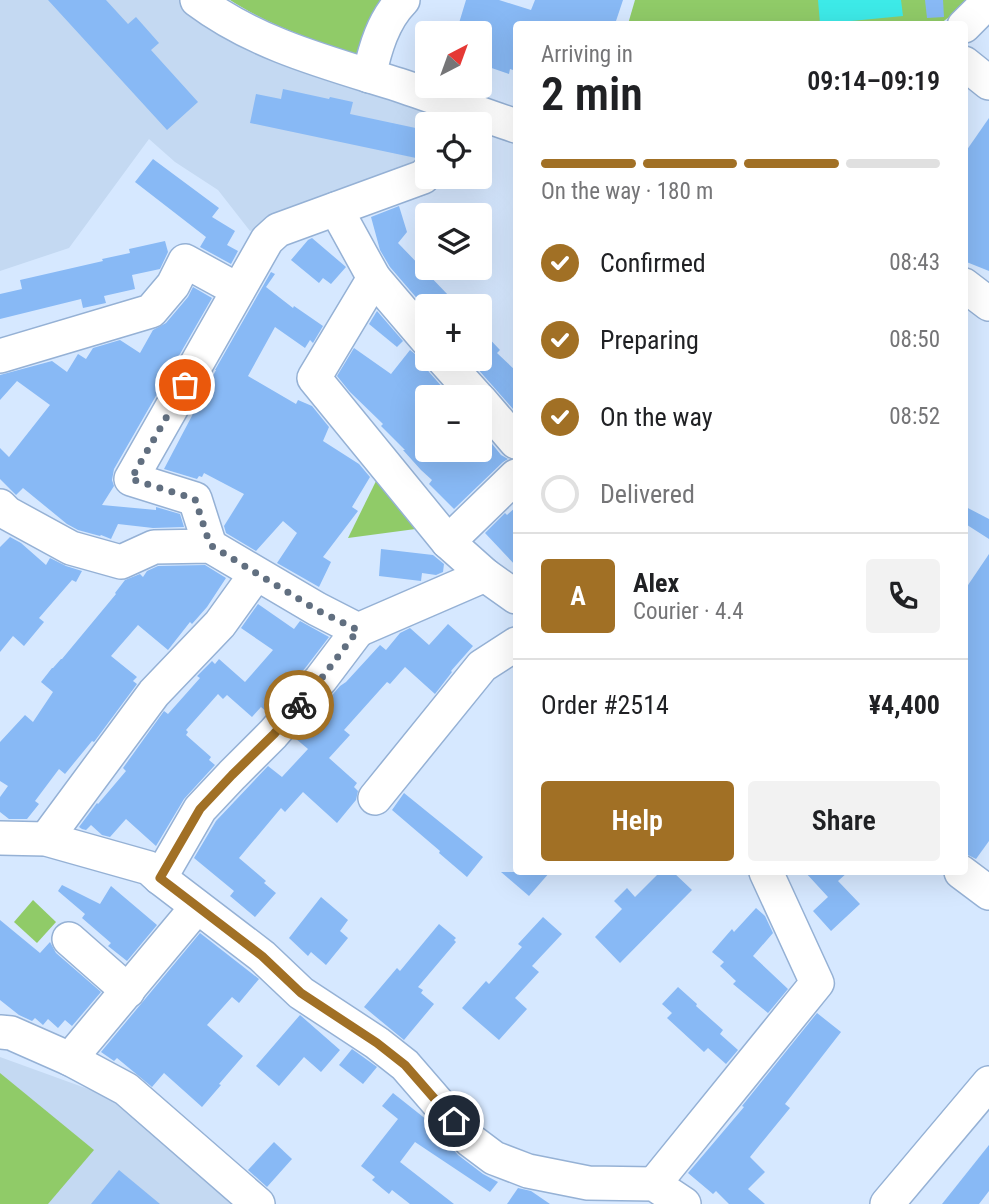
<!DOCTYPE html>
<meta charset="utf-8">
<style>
body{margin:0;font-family:"Roboto Condensed",sans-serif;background:#f2f2f2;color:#202124;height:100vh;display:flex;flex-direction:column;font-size:26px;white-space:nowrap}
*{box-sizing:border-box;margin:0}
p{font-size:23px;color:#757577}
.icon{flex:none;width:38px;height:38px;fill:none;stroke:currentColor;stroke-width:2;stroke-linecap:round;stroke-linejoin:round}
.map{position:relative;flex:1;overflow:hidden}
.drawer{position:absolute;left:513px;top:21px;width:455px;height:854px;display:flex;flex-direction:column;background:#fff;border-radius:7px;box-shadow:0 7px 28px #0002}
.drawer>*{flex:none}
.needle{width:46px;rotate:41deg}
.buttons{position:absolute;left:415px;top:21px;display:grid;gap:14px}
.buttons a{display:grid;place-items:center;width:77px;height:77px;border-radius:7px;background:#fff;box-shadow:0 7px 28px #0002;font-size:35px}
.pin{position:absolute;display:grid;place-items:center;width:60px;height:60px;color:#fff;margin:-30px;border:4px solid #fff;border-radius:50%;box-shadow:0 2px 7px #0007}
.courier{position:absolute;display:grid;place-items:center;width:70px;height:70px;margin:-35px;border:5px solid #a17025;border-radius:50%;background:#fff;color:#222;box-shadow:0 2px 9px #0007}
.overview em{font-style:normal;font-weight:600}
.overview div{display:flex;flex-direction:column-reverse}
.overview{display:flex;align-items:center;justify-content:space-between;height:119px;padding:0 28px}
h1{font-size:46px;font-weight:600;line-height:52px}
.bar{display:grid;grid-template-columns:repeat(4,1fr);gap:10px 7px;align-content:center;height:84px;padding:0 28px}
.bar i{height:9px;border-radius:5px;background:#e0e0e0}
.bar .active{background:#a17025}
.bar p{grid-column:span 4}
.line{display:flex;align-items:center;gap:18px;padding:0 28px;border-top:2px solid #e0e0e0}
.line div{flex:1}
.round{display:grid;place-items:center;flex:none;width:74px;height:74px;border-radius:7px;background:#f2f2f2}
ol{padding:0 28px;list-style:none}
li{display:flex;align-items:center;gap:21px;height:77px}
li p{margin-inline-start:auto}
li .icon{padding:7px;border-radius:50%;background:#a17025;color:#fff;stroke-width:4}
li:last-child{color:#757577}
li i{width:38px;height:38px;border:4px solid #e0e0e0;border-radius:50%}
.button{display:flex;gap:14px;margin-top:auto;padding:14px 28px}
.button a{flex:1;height:80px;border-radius:7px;background:#a17025;color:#fff;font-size:28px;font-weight:600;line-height:80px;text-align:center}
.button a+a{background:#f2f2f2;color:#202124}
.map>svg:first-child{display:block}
</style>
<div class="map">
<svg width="989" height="1204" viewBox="0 0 989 1204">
<rect width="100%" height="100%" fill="#d6e8ff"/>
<!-- built -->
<g fill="#c4d9f2">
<polygon points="0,0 183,0 205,26 267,59 439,115 436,124 427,124 427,156 425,163 250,231 218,190 175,162 149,139 69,248 0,271"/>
<polygon points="0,1057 113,1098 250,1204 0,1204"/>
</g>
<!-- green -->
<g fill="#90cb68">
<path d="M230,0H395L365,54L351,53C310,39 267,24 230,0Z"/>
<polygon points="635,0 971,0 940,24 628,24"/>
<polygon points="379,475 423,528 348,538"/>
<polygon points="33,900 56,922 37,943 14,922"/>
<polygon points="0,1073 94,1150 48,1204 0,1204"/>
</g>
<!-- water -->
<polygon fill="#3deae8" points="818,0 901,0 903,16 820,24"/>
<!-- building -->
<g fill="#88b9f5">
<polygon points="48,0 106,0 128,24 136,17 159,43 151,50 198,102 167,130"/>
<polygon points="466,0 499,0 531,10 535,0 623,0 615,24 516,24 516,71 510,69 509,74 480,64 480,33 456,33"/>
<polygon points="925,0 943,0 944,17 927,18"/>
<polygon points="283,89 329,99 330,97 353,102 350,114 425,130 420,156 416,158 250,123 256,94 281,99"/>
<polygon points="989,118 989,271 964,261 964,154"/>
<polygon points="153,159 219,208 212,217 235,231 227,245 238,251 231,264 200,247 206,237 135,182"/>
<polygon points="399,206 407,232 398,243 450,297 440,306 427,306 427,310 390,267 380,250 371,217"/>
<polygon points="312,238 346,267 331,284 323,278 319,283 291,260 308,240"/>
<polygon points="165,241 168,252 160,269 132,275 135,289 104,296 106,303 83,308 81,299 0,319 0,294 22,289 20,280 103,261 102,259 130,253 129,249"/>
<polygon points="271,272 275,274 266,287 293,308 294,306 323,326 313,343 310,340 305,348 275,327 248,376 296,404 298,400 312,406 329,427 323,441 359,464 370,477 352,507 358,511 323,557 331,562 319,587 277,563 297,533 283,521 256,551 226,533 224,526 244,494 204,473 202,477 199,476 197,479 164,469 216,370 215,370"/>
<polygon points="193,287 212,298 114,469 112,480 114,486 102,505 156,510 156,507 180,514 184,527 153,528 118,524 111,539 101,535 100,536 78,530 67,524 23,488 16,495 0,479 0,448 9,457 50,405 17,381 0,400 0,375 52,361 67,372 78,354 86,359 93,348 120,340 140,353 153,330 166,323 188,297"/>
<polygon points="377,311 403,341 397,347 369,324"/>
<polygon points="480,329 500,350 497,353 516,371 516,405 513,409 469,359 480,359"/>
<polygon points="354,348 391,374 410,350 420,358 424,359 424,364 429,372 451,397 427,397 427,450 480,450 480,429 501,455 508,459 503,462 454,509 429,484 432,480 421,470 403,450 405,450 381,426 383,424 350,392 337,376"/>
<polygon points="964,506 989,519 989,539 964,523"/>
<polygon points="516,507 516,566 485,533 505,513 507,515"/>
<polygon points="10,537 21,543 46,565 50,558 66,566 82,571 76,582 72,580 39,618 44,622 24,646 13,636 0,652 0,547"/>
<polygon points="381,549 433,555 444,564 443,572 436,575 422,573 421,581 379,576"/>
<polygon points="989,554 989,841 976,859 964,853 964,591"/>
<polygon points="205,565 226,578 207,607 192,624 190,622 168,650 138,625 111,656 137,677 133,681 137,684 94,742 92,741 65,774 59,769 35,801 39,804 27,819 9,819 0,812 0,797 8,786 0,781 0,742 25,715 33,722 53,692 41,682 52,668 53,668 61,659 62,659 116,594 115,593 125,580 140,574 143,577 147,571 158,566"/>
<polygon points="258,604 294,629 300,621 329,637 306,667 267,712 261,707 252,717 227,695 223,699 218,694 186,730 188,732 186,735 211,757 209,760 215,765 184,799 156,846 126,819 110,837 102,835 91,825 86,830 82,829 79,827 97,803 98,804 126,771 123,768 164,711 168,714 200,678 197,676 212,661 215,664 219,659 245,682 273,650 241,628"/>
<polygon points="448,624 473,646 451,671 452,672 435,694 405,667 390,684 387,682 344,730 350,735 329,758 357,783 354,787 358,791 356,800 337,823 303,792 285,812 281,808 239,858 266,881 264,883 276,893 255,917 230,896 234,891 194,858 216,821 268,766 282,777 308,749 295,738 340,686 346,682 380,645 386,650 400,633 410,628 429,645"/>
<polygon points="404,793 483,857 467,877 439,853 440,851 392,810"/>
<polygon points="501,872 550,872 529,896"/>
<polygon points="660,872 673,872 692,890 620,963 595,937 622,909 614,901 627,888 635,897"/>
<polygon points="805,872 848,872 838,881 860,904 831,931 813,911 828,897"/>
<polygon points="62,885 100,904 111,886 157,925 127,961 108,946 111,943 82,918 85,914 58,891"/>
<polygon points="321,897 348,920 340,931 348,938 326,965 311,952 308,956 289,938"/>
<polygon points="756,908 765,916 773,933 753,956 788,989 768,1013 733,984 736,981 720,966 724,962 712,952 732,929 734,932"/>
<polygon points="543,917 562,934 532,966 539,972 515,998 527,1009 499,1040 462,1008 486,981 489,984 522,947 518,944"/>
<polygon points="0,920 40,953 50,942 56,953 101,992 72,1026 65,1020 58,1028 48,1019 43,1025 35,1018 32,1021 19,1015 0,1000"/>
<polygon points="439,924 456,938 454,940 456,942 418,987 423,990 421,993 434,1004 404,1040 364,1007 397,968 400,971"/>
<polygon points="200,933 259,979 239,1003 232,997 207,1025 243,1056 219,1084 221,1085 202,1107 164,1073 152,1087 117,1058 114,1061 101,1052"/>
<polygon points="678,987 697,1004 696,1006 723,1030 720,1034 738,1050 726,1064 708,1048 704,1052 667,1018 672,1013 662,1004"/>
<polygon points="817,1013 841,1032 785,1104 790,1108 750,1157 765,1172 748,1189 765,1204 729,1204 716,1191 713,1194 688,1173 744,1107 742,1106"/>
<polygon points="300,1015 340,1050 321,1072 304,1057 279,1086 256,1066"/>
<polygon points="352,1049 377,1067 363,1084 339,1065"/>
<polygon points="393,1093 427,1120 458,1155 483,1174 498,1182 490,1192 415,1142 400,1162 454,1204 410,1204 392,1190 389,1194 372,1180 375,1177 361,1166 398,1119 382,1106"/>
<polygon points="274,1142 292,1159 267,1187 248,1170"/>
<polygon points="989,1145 989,1191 979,1204 942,1204"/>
<polygon points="119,1170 160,1204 91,1204"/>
<polygon points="518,1188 531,1191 550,1204 507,1204"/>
</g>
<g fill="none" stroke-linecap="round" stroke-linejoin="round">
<defs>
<g id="minor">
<path d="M197,0C257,45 329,63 399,85C438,98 477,113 516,126"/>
<polyline points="964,26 989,1"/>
<polyline points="964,63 989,83"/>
<path d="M369,76C375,49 383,20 403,0"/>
<polyline points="336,209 374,278 427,340"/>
<polyline points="374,278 314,378 448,542 485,575 516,597"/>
<polyline points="964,285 989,304"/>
<polyline points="0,356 151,311 173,285 185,261 238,290"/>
<polyline points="443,359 477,397"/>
<polyline points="480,400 516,442"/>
<polyline points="0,506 7,513 71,548 121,562 154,547 210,546 317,609 358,630 485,575"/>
<polyline points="448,542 516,476"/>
<polyline points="210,546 195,499 131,479 267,240 278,230 423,177 427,173"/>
<polyline points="375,798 482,666 516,644"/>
<polyline points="0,838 46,839 149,868 160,878 262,956 301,993 377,1043 405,1065 470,1140 494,1158 528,1171 588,1183 654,1184 684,1204"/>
<polyline points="46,839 154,693 220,624 256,574"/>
<polyline points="961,872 989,893"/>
<polyline points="160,878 200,809 232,775 273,734 321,679 358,630"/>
<polyline points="69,939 128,991"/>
<polyline points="0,1032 11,1033 70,1059 126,1089 258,1204"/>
<polyline points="70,1059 197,907"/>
<polyline points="654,1184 817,983 766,872"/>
<polyline points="887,1204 989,1083"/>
</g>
</defs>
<!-- minor casing -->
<use href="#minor" stroke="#95b1d5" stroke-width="36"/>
<!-- minor -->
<use href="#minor" stroke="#fff" stroke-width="33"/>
</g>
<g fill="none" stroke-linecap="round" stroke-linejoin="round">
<!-- done -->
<polyline stroke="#616f80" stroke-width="7" stroke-dasharray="0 12.6" points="185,385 131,479 195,499 210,545 317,610 358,630 321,679 299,705"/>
<!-- route -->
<polyline stroke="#a17025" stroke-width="9" points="299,705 274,734 232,775 200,809 160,878 262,956 301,993 377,1043 405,1065 454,1121"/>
</g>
</svg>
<div class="buttons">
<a><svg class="needle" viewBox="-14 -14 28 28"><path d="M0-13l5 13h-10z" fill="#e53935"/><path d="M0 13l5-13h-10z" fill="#757577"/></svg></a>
<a><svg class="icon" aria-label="locate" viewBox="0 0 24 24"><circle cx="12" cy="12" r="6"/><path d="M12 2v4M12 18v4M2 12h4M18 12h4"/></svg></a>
<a><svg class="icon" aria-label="layers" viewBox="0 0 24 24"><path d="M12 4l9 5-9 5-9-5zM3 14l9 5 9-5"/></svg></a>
<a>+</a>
<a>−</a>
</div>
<div class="pin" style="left:185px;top:385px;background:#ea580c"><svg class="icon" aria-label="bag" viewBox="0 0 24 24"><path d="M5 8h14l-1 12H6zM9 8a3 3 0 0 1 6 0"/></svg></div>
<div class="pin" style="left:454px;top:1121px;background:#1f2937"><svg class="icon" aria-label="home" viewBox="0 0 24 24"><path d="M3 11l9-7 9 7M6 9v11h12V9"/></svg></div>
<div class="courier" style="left:299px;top:705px"><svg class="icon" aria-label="bike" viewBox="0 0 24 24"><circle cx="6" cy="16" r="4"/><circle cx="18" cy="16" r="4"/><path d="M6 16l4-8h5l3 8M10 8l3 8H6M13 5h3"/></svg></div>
<section class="drawer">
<div class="overview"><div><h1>2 min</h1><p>Arriving in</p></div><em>09:14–09:19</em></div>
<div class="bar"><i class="active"></i><i class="active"></i><i class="active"></i><i></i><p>On the way · 180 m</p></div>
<ol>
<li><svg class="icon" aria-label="check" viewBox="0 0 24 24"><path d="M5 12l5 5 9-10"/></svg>Confirmed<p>08:43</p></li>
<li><svg class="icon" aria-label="check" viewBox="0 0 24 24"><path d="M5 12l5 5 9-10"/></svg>Preparing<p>08:50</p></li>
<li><svg class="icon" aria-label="check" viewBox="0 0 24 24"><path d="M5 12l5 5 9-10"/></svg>On the way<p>08:52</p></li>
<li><i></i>Delivered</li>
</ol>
<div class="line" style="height:126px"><b class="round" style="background:#a17025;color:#fff">A</b><div><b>Alex</b><p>Courier · 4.4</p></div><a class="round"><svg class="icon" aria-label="phone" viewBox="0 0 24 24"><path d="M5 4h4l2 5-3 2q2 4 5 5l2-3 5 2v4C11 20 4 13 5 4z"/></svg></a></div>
<div class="line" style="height:91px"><div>Order #2514</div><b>¥4,400</b></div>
<div class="button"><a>Help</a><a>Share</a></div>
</section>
</div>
